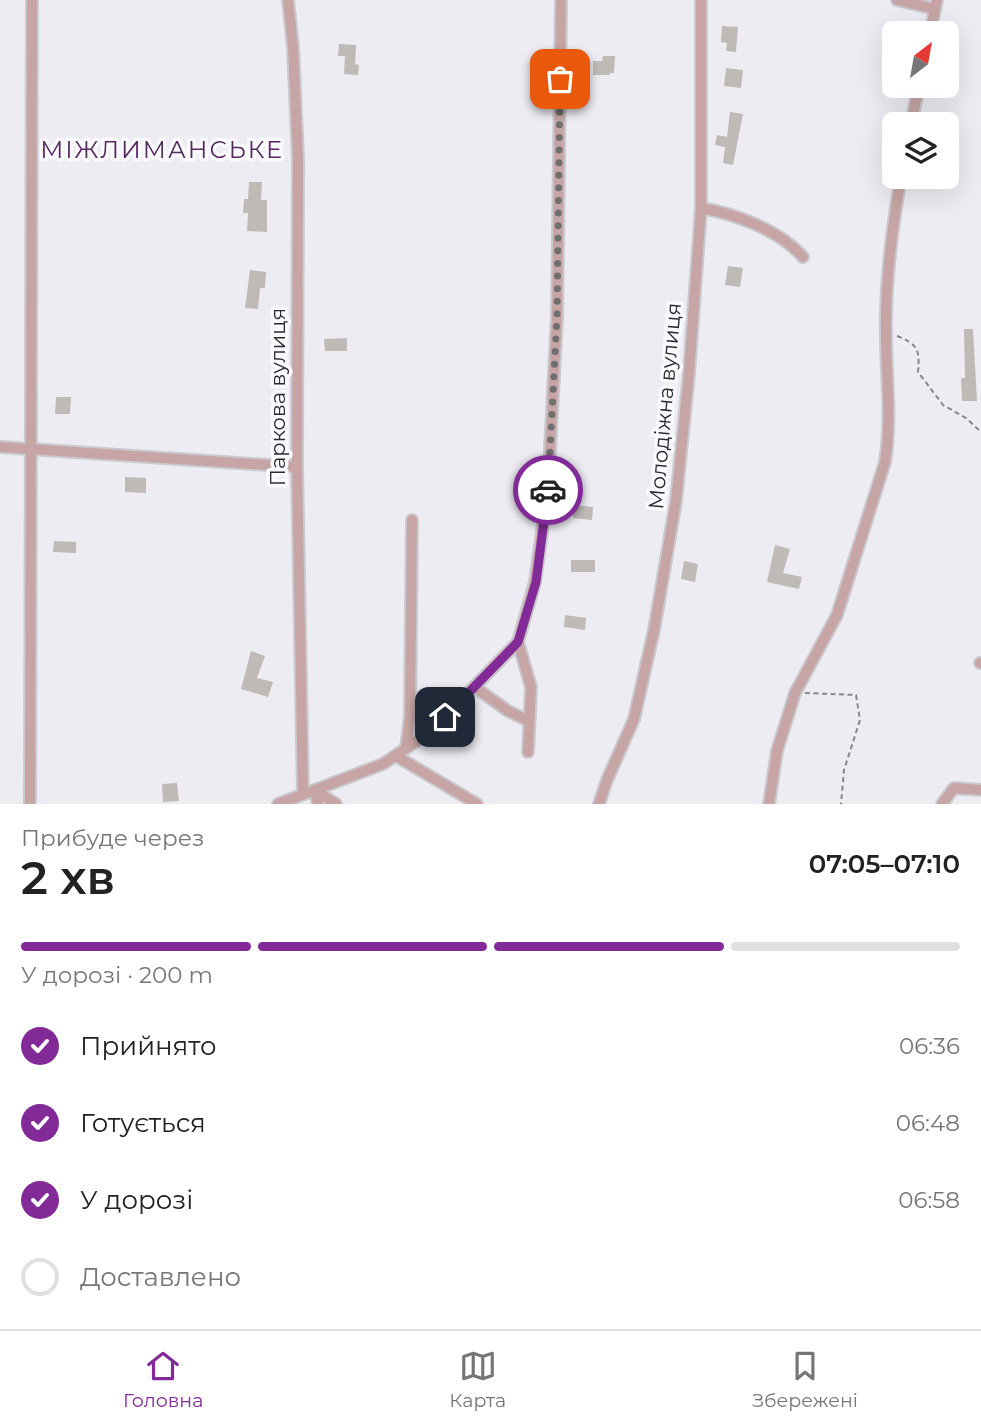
<!DOCTYPE html>
<html lang="uk">
<meta charset="utf-8">
<style>
body{margin:0;font-family:Montserrat,sans-serif;background:#f2f2f2;color:#222;height:100vh;display:flex;flex-direction:column;font-size:26px;white-space:nowrap}
*{box-sizing:border-box;margin:0}
p{font-size:23px;color:#767676}
.icon{flex:none;width:38px;height:38px;fill:none;stroke:currentColor;stroke-width:2;stroke-linecap:round;stroke-linejoin:round}
.map{position:relative;height:804px;overflow:hidden}
.sheet{display:flex;flex-direction:column;background:#fff;flex:1}
.sheet>*{flex:none}
.needle{width:46px;rotate:31deg}
.tools{position:absolute;left:882px;top:21px;display:grid;gap:14px}
.tools a{display:grid;place-items:center;width:77px;height:77px;border-radius:10px;background:#fff;box-shadow:0 7px 28px #0002;font-size:35px}
.pin{position:absolute;display:grid;place-items:center;width:60px;height:60px;color:#fff;margin:-30px;border-radius:14px;box-shadow:0 4px 10px #0006}
.courier{position:absolute;display:grid;place-items:center;width:70px;height:70px;margin:-35px;border:5px solid #822b98;border-radius:50%;background:#fff;color:#222;box-shadow:0 2px 9px #0007}
.headline em{font-style:normal;font-weight:600}
.headline div{display:flex;flex-direction:column-reverse}
.headline{display:flex;align-items:center;justify-content:space-between;height:119px;padding:0 21px}
h1{font-size:46px;font-weight:600;line-height:52px}
.bar{display:grid;grid-template-columns:repeat(4,1fr);gap:10px 7px;align-content:center;height:84px;padding:0 21px}
.bar i{height:9px;border-radius:5px;background:#e0e0e0}
.bar .on{background:#822b98}
.bar p{grid-column:span 4}
ol{padding:0 21px;list-style:none}
li{display:flex;align-items:center;gap:21px;height:77px}
li p{margin-inline-start:auto}
li .icon{padding:7px;border-radius:50%;background:#822b98;color:#fff;stroke-width:4}
li:last-child{color:#767676}
li i{width:38px;height:38px;border:4px solid #e0e0e0;border-radius:50%}
.tab-bar{display:flex;justify-content:space-around;align-items:center;height:98px;border-top:2px solid #e0e0e0;background:#fff;font-size:19px;color:#767676}
.tab-bar a{display:grid;justify-items:center;gap:4px}
.tab-bar .on{color:#822b98}
.map>svg:first-child{display:block}
</style>
<div class="map">
<svg width="981" height="804" viewBox="0 0 981 804">
<rect width="100%" height="100%" fill="#ececf2"/>
<!-- building -->
<g fill="#c0bab7">
<polygon points="722,26 738,27 736,52 726,51 727,43 721,42"/>
<polygon points="339,44 356,45 355,64 359,65 358,75 344,74 345,56 338,56"/>
<polygon points="603,56 615,56 614,73 610,73 610,75 593,75 593,61 602,61"/>
<polygon points="726,68 743,70 741,88 724,86"/>
<polygon points="730,112 743,114 733,165 723,163 725,147 715,145 717,135 727,137"/>
<polygon points="249,182 262,182 261,200 267,200 267,232 247,231 248,213 243,213 244,199 248,199"/>
<polygon points="728,266 743,268 740,287 725,285"/>
<polygon points="250,270 266,272 265,288 260,288 258,309 245,308"/>
<polygon points="964,329 973,329 977,401 962,401 961,378 965,378"/>
<polygon points="347,338 347,351 325,351 324,339"/>
<polygon points="56,397 71,397 70,414 55,414"/>
<polygon points="125,477 146,478 146,493 125,492"/>
<polygon points="574,505 593,507 592,520 573,518"/>
<polygon points="54,541 76,542 76,553 53,552"/>
<polygon points="775,545 790,549 783,573 802,577 799,589 767,582"/>
<rect x="571" y="560" width="24" height="12"/>
<polygon points="684,561 698,564 695,582 681,579"/>
<polygon points="565,615 586,618 585,630 564,627"/>
<polygon points="251,651 265,656 257,678 273,682 268,697 241,689"/>
<polygon points="177,783 179,801 163,802 162,784"/>
</g>
<g fill="none" stroke-linecap="round" stroke-linejoin="round">
<defs>
<g id="minor">
<polyline points="288,0 293,47 298,159 297,467 303,794"/>
<polyline points="897,0 935,9"/>
<polyline points="930,33 937,0"/>
<polyline points="911,124 919,86"/>
<path d="M701,208C736,214 779,230 803,257"/>
<polyline points="0,447 297,467"/>
<polyline points="518,642 531,687 528,752"/>
<polyline points="980,663 981,663"/>
<polyline points="476,688 508,711 529,721"/>
<polyline points="406,748 410,716 412,520"/>
<polyline points="396,756 477,804"/>
<polyline points="315,790 336,804"/>
<polyline points="315,790 318,804"/>
<polyline points="30,804 32,0"/>
<polyline points="278,804 383,764 430,732 518,642 535,582 548,489 557,316 561,0"/>
<polyline points="599,804 607,780 634,719 654,630 676,501 689,373 701,208 701,0"/>
<path d="M769,804L777,751L795,693L837,615L885,462C892,419 886,376 886,333C885,281 892,228 901,177"/>
<polyline points="942,804 954,788 981,790"/>
</g>
</defs>
<!-- minor casing -->
<use href="#minor" stroke="#c9c9cf" stroke-width="14"/>
<!-- path -->
<g stroke="#87878b" stroke-width="2" stroke-dasharray="5 3.5" stroke-linecap="butt">
<path d="M897,336C918,344 920,350 918,372L943,405L966,418L981,432"/>
<polyline points="805,693 856,695 860,720 844,770 841,804"/>
</g>
<!-- minor -->
<use href="#minor" stroke="#c7a5a5" stroke-width="10"/>
</g>
<g fill="none" stroke-linecap="round" stroke-linejoin="round">
<!-- done -->
<polyline stroke="#6f6f72" stroke-width="7" stroke-dasharray="0 12.6" points="548,490 557,316 560,79"/>
<!-- route -->
<polyline stroke="#822b98" stroke-width="9" points="445,717 518,642 536,582 548,490"/>
</g>
<g text-anchor="middle" stroke-width="7" stroke-linejoin="round" paint-order="stroke">
<!-- street labels -->
<g font-size="21" fill="#2b2b2d" stroke="#f9f9fe">
<text transform="translate(278 397) rotate(-90)" y="7">Паркова вулиця</text>
<text transform="translate(665 406) rotate(-85)" y="7">Молодіжна вулиця</text>
</g>
<!-- quarter labels -->
<g font-size="24" letter-spacing="2" fill="#53295e" stroke="#f9f9fe">
<text x="162" y="158">МІЖЛИМАНСЬКЕ</text>
</g>
</g>
</svg>
<div class="tools">
<a><svg class="needle" viewBox="-14 -14 28 28"><path d="M0-13l5 13h-10z" fill="#e53935"/><path d="M0 13l5-13h-10z" fill="#767676"/></svg></a>
<a><svg class="icon" aria-label="layers" viewBox="0 0 24 24"><path d="M12 4l9 5-9 5-9-5zM3 14l9 5 9-5"/></svg></a>
</div>
<div class="pin" style="left:560px;top:79px;background:#ea580c"><svg class="icon" aria-label="bag" viewBox="0 0 24 24"><path d="M5 8h14l-1 12H6zM9 8a3 3 0 0 1 6 0"/></svg></div>
<div class="pin" style="left:445px;top:717px;background:#1f2937"><svg class="icon" aria-label="home" viewBox="0 0 24 24"><path d="M3 11l9-7 9 7M6 9v11h12V9"/></svg></div>
<div class="courier" style="left:548px;top:490px"><svg class="icon" aria-label="car" viewBox="0 0 24 24"><path d="M5 17H2v-5l4-1 3-4h7l3 4 3 1v5h-3M9 17h6M6 11h13"/><circle cx="7" cy="17" r="2"/><circle cx="17" cy="17" r="2"/></svg></div>
</div>
<section class="sheet">
<div class="headline"><div><h1>2 хв</h1><p>Прибуде через</p></div><em>07:05–07:10</em></div>
<div class="bar"><i class="on"></i><i class="on"></i><i class="on"></i><i></i><p>У дорозі · 200 m</p></div>
<ol>
<li><svg class="icon" aria-label="check" viewBox="0 0 24 24"><path d="M5 12l5 5 9-10"/></svg>Прийнято<p>06:36</p></li>
<li><svg class="icon" aria-label="check" viewBox="0 0 24 24"><path d="M5 12l5 5 9-10"/></svg>Готується<p>06:48</p></li>
<li><svg class="icon" aria-label="check" viewBox="0 0 24 24"><path d="M5 12l5 5 9-10"/></svg>У дорозі<p>06:58</p></li>
<li><i></i>Доставлено</li>
</ol>
</section>
<nav class="tab-bar">
<a class="on"><svg class="icon" aria-label="home" viewBox="0 0 24 24"><path d="M3 11l9-7 9 7M6 9v11h12V9"/></svg>Головна</a>
<a><svg class="icon" aria-label="map" viewBox="0 0 24 24"><path d="M3 6l6-2 6 2 6-2v14l-6 2-6-2-6 2zM9 4v14M15 6v14"/></svg>Карта</a>
<a><svg class="icon" aria-label="saved" viewBox="0 0 24 24"><path d="M7 4h10v16l-5-4-5 4z"/></svg>Збережені</a>
</nav>
